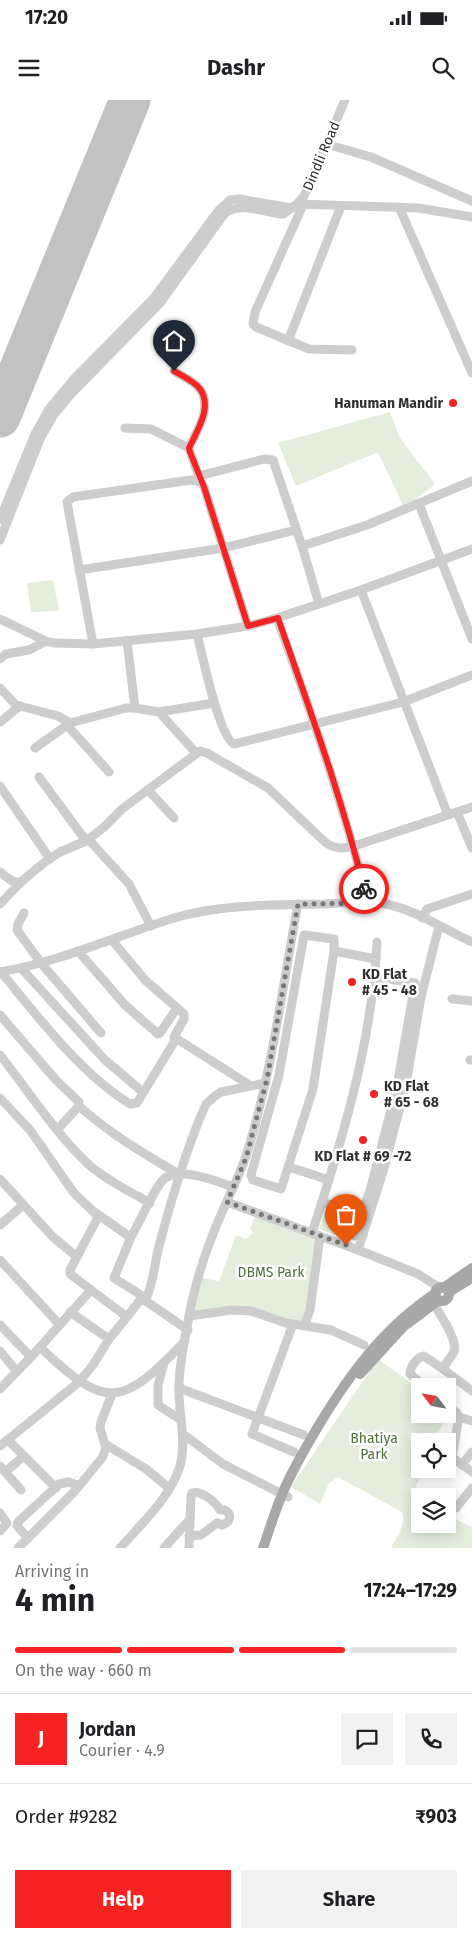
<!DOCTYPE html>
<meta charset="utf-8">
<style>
body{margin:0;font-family:"Fira Sans",sans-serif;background:#f2f2f2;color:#202124;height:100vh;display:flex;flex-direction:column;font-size:19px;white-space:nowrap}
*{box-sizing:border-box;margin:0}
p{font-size:16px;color:#757577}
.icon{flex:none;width:28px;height:28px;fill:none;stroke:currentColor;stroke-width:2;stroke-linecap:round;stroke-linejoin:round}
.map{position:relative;height:1448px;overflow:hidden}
.details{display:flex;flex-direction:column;background:#fff;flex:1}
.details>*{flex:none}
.needle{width:32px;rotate:301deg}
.buttons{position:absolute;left:411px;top:1278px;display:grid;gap:10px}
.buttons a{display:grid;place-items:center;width:45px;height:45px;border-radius:0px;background:#fff;box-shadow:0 2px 12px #0003;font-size:25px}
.pin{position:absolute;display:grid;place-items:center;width:42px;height:42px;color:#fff;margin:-51px -21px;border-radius:50% 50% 50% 0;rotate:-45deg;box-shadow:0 0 5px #0007}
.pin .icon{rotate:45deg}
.courier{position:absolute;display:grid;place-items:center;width:50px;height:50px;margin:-25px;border:4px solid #f62323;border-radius:50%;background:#fff;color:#222;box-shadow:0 1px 6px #0007}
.overview em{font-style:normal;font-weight:700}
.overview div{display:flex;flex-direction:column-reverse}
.overview{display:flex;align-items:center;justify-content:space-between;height:85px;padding:0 15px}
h1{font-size:32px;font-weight:700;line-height:38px}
.bar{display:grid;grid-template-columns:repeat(4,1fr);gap:8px 5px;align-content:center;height:60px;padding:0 15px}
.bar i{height:6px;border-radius:4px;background:#e0e0e0}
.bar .selected{background:#f62323}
.bar p{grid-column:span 4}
.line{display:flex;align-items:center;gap:12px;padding:0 15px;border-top:1px solid #e0e0e0}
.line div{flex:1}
.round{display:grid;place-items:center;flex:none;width:52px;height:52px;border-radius:0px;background:#f2f2f2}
.primary-button{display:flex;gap:10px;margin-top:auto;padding:10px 15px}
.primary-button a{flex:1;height:58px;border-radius:0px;background:#f62323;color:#fff;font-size:20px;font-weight:700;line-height:58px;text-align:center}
.primary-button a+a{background:#f2f2f2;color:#202124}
.status{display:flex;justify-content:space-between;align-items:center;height:35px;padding:0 25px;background:#fff;direction:ltr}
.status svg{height:14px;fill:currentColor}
header{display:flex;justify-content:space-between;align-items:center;height:65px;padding:0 15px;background:#fff;font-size:22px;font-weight:700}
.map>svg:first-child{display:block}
</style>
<div class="status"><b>17:20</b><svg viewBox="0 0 49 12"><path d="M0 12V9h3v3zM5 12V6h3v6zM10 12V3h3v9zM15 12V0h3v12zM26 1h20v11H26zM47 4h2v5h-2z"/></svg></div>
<header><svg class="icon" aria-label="menu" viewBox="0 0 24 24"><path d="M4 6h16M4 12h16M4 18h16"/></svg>Dashr<svg class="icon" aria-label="search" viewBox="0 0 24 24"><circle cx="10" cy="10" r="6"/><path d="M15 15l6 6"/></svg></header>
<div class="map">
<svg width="472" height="1448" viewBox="0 0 472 1448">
<rect width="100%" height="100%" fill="#fff"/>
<!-- green -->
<g fill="#e5eedd">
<polygon points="390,312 400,338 435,384 405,409 378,352 296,386 278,343"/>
<polygon points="53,480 59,511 31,512 27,483"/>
<polygon points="329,1100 359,1108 348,1140 319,1129"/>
<path d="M255,1117L318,1137L307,1218C287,1229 264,1210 243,1208C230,1206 206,1212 192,1213L202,1178L219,1181L236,1135L246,1139L253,1133L250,1129Z"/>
<path d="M378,1259L420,1290V1314H446L447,1315L434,1341H420V1369H427L416,1385L417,1391L423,1396H420V1424H448V1416L472,1427V1448H391C397,1436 406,1426 402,1412L338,1377L329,1383L320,1404L291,1387Z"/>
</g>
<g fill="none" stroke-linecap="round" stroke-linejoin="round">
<!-- runway -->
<polyline stroke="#c2c2c2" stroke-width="41" points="0,317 130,0"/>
<!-- minor -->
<g stroke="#cdcdcd" stroke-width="9">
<polyline points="326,44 371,57 472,101"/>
<polyline points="298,104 419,108 472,117"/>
<polyline points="303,105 255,212 253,224 256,227 309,249 352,250"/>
<polyline points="399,107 472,273"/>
<polyline points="288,241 341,106"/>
<path d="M174,271C182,276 194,281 200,289C213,307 197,331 189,348L200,380"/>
<polyline points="125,328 151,329 189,348"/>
<polyline points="199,376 264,359 273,360 302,446 319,504"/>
<polyline points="419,404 472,539"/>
<polyline points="0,419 35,334 49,309 74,279 153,199 219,110 230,100 239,99 292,108"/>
<path d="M0,440L40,339L53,316L71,294L160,203L225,113C242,101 265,113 283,114L297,104L304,96L345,0"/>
<polyline points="302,446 367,425 472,381"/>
<polyline points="79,470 223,448 296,430"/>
<polyline points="361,490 448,715"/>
<path d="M277,518C311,612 344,706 368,803"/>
<polyline points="0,519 46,541 54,543 93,544 197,534 248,526 277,518 361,490 472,449"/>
<path d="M197,534C202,553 219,637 234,644L403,602L472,575"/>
<polyline points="127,541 135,608"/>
<polyline points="93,544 67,402 73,397 191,380 201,382 204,387 248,526"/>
<polyline points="0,559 6,554 29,550 46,541"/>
<polyline points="0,588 16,605 58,616 70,623 126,608 135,608 159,612 214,603"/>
<polyline points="159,612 196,653"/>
<polyline points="0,622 20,606"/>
<polyline points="67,625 109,672"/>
<polyline points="35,648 70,623"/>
<polyline points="39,677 86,741"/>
<polyline points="0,686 50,759"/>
<polyline points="148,690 174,718"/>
<polyline points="457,712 472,748"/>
<polyline points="89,740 129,784 151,826"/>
<path d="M0,772C6,776 13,784 21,782"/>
<path d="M0,804L21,782L46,761L60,752L86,741L103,728L122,709L200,651L207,653L268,688L326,743C336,749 343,749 354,746L472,707"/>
<polyline points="24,813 18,824 17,830 41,863 101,933"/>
<polyline points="422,818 427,809 472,794"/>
<polygon points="304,835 334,839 334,851 313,989 281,1089 253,1080 251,1075 279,975"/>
<polyline points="112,840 145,880 184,914 184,919 174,937 251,986"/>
<polyline points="78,851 125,905 158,934 160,933 177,908"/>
<polyline points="334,851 376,859"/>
<polyline points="21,868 105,960 143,992"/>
<path d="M0,872C60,862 116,836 174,818C222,804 274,805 325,804C343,803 363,801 381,803C413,808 443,829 472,842"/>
<path d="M1,872C39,918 80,973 130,1004L137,1003L176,939"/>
<polyline points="452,899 472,901"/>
<polyline points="0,915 56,980 79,1002 78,1007 58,1029"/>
<path d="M0,955C27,989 56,1034 88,1064C106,1080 129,1091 150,1103"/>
<polyline points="470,960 472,960"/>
<polyline points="0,998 30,1030 74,1093 97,1115 97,1119 70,1170 70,1174 127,1217 140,1200 143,1199 188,1230"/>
<path d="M79,1006C110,1034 145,1054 180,1075"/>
<polyline points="289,1067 329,1080"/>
<polyline points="0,1079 53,1137 77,1157"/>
<polyline points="227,1102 366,1153 418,1174 440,1188"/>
<polyline points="322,1102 362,1115"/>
<path d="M96,1113L130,1137L132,1135C139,1124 156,1084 165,1078C182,1067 216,1081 233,1087"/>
<polyline points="0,1125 23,1105"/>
<path d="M312,1133C343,1038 372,942 377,842"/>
<polyline points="355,1136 371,1087 397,986 415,883 374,877"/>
<polyline points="131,1137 114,1178 141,1195"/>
<polyline points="358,1150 383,1072 406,984 421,897 439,826"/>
<polyline points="0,1160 59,1224"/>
<path d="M145,1201C154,1183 154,1165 159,1146C171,1101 187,1046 206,1004L215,996L221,992L266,983"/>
<polyline points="70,1212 109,1239"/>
<polyline points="189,1216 232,1210 251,1211 286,1223 331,1230 364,1245"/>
<polyline points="293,1224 252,1334 294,1352"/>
<polyline points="0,1225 31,1257"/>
<polyline points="303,1225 306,1221 310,1210 320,1136"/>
<path d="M40,1247C107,1312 123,1306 185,1241"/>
<polyline points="0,1251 17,1272"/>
<polyline points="164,1263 158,1285 158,1305 181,1320"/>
<polyline points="443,1269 472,1291"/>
<path d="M424,1286L410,1274C410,1267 417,1257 424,1256L443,1269C446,1263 451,1257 454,1252C458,1239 440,1215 434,1204"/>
<polyline points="179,1288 304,1335"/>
<polyline points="0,1289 31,1257 91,1190"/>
<polyline points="448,1306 457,1313 459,1317 452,1357 472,1372"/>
<polyline points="459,1317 472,1321"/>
<polyline points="183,1334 223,1364 288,1397"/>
<polyline points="8,1340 56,1388"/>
<polyline points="105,1344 146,1369 169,1388"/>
<polyline points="0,1346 79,1282 93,1265 109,1239 127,1217"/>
<polyline points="462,1365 472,1352"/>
<polyline points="0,1366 21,1390"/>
<polyline points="5,1372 24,1356"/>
<polyline points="456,1408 472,1388"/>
<polyline points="0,1413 7,1423 0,1431"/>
<polyline points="189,1436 201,1435 217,1423"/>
<polyline points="28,1438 17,1426 18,1422 59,1384 69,1382 79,1386"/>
<polyline points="18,1448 75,1391 102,1358 106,1348 100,1328 101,1322 112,1294"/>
<path d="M120,1448C142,1423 170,1398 180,1366C187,1340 178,1313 179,1287C179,1263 185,1239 189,1216C195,1183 206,1150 219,1119C228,1098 239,1077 246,1056C272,974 282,888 298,804"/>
<polyline points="164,1448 190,1419"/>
<path d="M189,1448L191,1396L192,1393C201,1390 216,1402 220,1410C228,1409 232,1415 228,1422L222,1425L217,1423"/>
</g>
<!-- major -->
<g stroke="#a8a8a8" stroke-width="10">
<circle cx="442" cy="1194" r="7"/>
<polyline points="443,1188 472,1168"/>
<polyline points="449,1192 472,1178"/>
<polyline points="360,1274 403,1227 439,1200"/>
<path d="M263,1448C269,1431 274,1414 281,1397C290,1374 303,1352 316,1330C348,1276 383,1228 436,1193"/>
</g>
</g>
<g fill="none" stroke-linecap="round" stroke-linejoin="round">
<!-- done -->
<polyline stroke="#787878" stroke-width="5" stroke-dasharray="0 9" points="346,1145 227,1102 246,1058 267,979 298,804 368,803 364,789"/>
<!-- route -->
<path stroke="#f62323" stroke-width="6" d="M174,271C182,276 194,281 200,289C213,307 197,331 189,348L190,352L204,387L248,526L278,518C309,608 342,697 364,789"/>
</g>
<!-- markers -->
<g fill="#f62323" stroke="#fff" stroke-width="2">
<circle cx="453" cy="303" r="5"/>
<circle cx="352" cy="882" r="5"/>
<circle cx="374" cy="994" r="5"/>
<circle cx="363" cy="1040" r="5"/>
</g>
<g text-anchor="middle" stroke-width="5" stroke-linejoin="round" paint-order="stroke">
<!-- street labels -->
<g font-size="14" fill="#303030" stroke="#fff">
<text transform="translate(321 56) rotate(-67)" y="5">Dindli Road</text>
</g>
<!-- poi labels -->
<g font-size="14" font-weight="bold" fill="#303030" stroke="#fff" text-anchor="start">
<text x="443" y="308" text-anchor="end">Hanuman Mandir</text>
<text x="362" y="879">KD Flat<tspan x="362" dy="16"># 45 - 48</tspan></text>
<text x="384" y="991">KD Flat<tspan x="384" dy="16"># 65 - 68</tspan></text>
<text x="363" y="1061" text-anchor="middle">KD Flat # 69 -72</text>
</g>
<!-- park labels -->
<g font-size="14" fill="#4e7138" stroke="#fff">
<text x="271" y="1177">DBMS Park</text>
<text x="374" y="1343">Bhatiya<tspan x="374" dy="16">Park</tspan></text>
</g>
</g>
</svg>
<div class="buttons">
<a><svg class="needle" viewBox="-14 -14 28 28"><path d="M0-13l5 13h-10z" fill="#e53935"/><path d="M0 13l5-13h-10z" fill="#757577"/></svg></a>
<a><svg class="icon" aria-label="locate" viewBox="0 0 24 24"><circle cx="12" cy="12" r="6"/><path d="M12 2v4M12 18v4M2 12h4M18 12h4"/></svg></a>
<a><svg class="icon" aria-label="layers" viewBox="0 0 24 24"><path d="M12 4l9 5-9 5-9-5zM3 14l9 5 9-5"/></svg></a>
</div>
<div class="pin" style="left:346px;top:1145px;background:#ea580c"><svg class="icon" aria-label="bag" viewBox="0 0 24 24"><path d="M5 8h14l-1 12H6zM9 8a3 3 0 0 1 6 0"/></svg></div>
<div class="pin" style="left:174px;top:271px;background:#1f2937"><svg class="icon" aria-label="home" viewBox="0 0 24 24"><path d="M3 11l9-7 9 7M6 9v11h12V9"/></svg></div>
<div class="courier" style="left:364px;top:789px"><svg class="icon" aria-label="bike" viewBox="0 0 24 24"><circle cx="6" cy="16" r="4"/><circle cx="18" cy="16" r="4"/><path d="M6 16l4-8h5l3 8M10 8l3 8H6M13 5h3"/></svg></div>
</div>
<section class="details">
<div class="overview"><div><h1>4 min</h1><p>Arriving in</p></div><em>17:24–17:29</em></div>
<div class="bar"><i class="selected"></i><i class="selected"></i><i class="selected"></i><i></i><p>On the way · 660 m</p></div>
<div class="line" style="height:90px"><b class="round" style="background:#f62323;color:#fff">J</b><div><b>Jordan</b><p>Courier · 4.9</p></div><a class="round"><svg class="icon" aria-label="chat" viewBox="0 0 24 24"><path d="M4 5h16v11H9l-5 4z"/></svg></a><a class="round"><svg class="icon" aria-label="phone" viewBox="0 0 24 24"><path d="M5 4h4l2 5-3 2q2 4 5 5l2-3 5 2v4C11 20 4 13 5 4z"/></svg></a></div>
<div class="line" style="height:65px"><div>Order #9282</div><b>₹903</b></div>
<div class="primary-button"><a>Help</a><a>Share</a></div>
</section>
